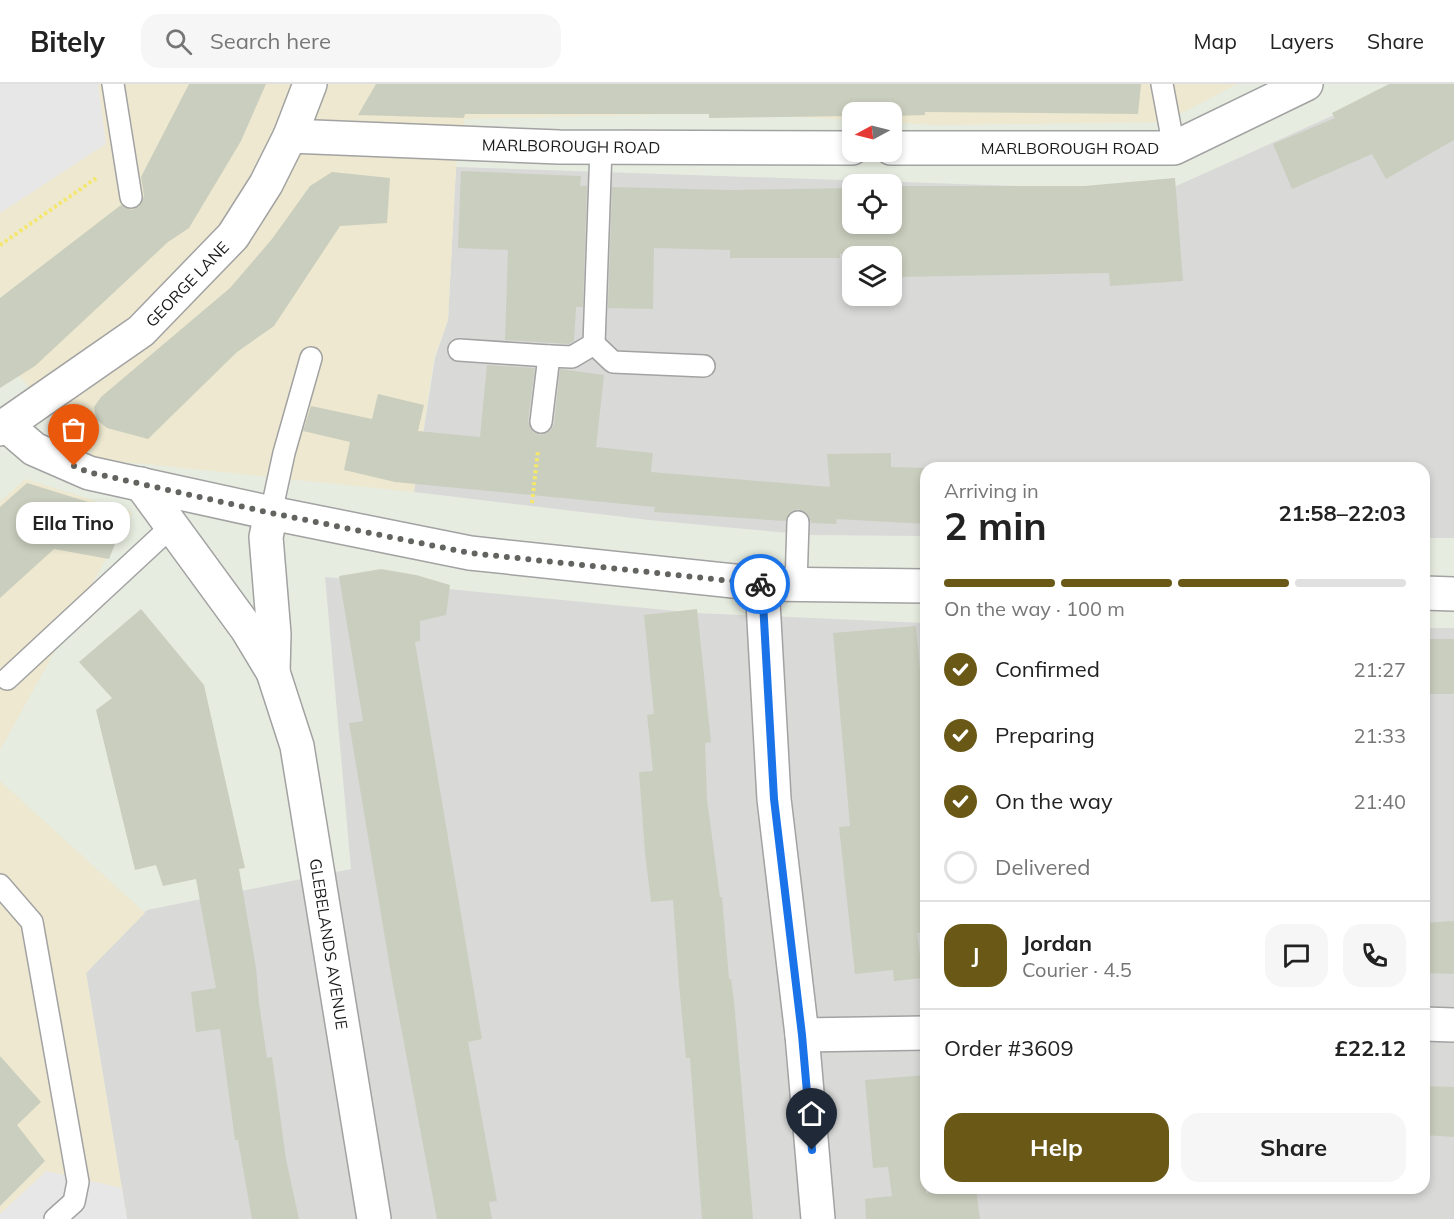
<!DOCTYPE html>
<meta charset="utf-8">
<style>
body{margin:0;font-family:Mulish,sans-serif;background:#f6f6f6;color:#222;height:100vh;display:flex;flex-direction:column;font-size:22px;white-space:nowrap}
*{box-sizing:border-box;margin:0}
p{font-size:20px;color:#767676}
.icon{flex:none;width:33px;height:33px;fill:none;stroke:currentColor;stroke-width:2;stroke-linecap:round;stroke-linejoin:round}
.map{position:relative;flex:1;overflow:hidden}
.panel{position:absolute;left:920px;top:378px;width:510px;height:732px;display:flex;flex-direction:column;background:#fff;border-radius:18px;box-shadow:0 3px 9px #0003}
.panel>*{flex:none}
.needle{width:39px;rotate:263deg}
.fabs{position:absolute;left:842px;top:18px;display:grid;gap:12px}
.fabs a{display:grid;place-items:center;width:60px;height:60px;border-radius:12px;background:#fff;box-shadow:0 3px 9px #0003;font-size:30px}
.pin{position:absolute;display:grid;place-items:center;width:51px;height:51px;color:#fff;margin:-62px -26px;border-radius:50% 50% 50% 0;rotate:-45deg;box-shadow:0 0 6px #0007}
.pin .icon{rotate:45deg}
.courier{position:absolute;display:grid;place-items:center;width:60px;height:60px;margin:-30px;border:4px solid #1a73e8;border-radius:50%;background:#fff;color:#222;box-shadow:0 2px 8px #0007}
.bubble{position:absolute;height:42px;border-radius:18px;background:#fff;box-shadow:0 3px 9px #0003;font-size:20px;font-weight:700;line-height:42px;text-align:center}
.head em{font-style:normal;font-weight:700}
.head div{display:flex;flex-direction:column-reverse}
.head{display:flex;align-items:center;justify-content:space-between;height:102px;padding:0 24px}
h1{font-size:39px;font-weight:700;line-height:45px}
.bar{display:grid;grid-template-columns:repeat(4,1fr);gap:9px 6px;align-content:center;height:72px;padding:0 24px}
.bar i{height:8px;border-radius:4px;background:#e0e0e0}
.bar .on{background:#695816}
.bar p{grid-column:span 4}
.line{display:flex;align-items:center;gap:15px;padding:0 24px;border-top:2px solid #e0e0e0}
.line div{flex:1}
.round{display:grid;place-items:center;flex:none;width:63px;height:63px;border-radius:18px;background:#f6f6f6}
ol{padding:0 24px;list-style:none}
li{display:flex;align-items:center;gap:18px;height:66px}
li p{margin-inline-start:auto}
li .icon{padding:6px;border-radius:50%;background:#695816;color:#fff;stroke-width:4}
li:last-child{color:#767676}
li i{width:33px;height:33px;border:3px solid #e0e0e0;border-radius:50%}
.cta{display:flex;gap:12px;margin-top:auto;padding:12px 24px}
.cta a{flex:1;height:69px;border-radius:18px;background:#695816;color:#fff;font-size:24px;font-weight:700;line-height:69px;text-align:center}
.cta a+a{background:#f6f6f6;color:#222}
header{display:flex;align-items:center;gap:36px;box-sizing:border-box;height:84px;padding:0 30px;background:#fff;border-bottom:2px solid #e0e0e0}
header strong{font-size:28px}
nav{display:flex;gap:33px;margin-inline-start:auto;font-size:21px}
.search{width:420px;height:54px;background:#f6f6f6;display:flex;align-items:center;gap:15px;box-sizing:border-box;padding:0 21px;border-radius:18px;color:#767676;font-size:22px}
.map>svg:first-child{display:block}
</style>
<header>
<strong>Bitely</strong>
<div class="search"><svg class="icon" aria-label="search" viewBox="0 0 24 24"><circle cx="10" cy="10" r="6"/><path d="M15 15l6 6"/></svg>Search here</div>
<nav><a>Map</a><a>Layers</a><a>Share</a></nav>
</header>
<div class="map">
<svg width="1454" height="1135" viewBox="0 0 1454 1135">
<rect width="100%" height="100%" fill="#e7ece0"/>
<!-- residential -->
<g fill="#d9d9d8" fill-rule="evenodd">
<path d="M1403,0H1454V454H1424V384H926L925,452L810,451L649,436L414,408L435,274L448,236L456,83L1165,107ZM852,100H891V140H852ZM852,172H891V212H852Z"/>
<polygon points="325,493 697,529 925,539 926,1104 1424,1104 1424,544 1454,544 1454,1135 127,1135 86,889 147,826 351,785"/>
</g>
<!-- commercial -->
<g fill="#ede8cf">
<polygon points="0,0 1237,0 1165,38 934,41 891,38 891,28 852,28 852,36 725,29 465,35 456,83 448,236 434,274 414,408 96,375 19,292 0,302"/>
<polygon points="25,395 132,428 0,666 0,418"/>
<polygon points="0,697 145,829 86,889 127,1135 0,1135"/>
</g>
<!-- parking -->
<g fill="#e7e7e7">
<polygon points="0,0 98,0 106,60 0,129"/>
<polygon points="46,1087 122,1104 127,1135 0,1135 0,1130"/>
</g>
<!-- building -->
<g fill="#cacebe">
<polygon points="189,0 266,0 241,57 189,144 168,158 35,282 0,304 0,214 121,121 132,126 139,122 144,112 141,93"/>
<polygon points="376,0 1141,0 1138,30 925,28 925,31 891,32 891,28 852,28 852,32 709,34 709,30 465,30 464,34 358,31"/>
<polygon points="1389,0 1454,0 1454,56 1386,95 1372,70 1292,105 1273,60 1335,34 1332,29"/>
<polygon points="461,87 581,92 580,102 587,102 583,223 576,223 574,257 569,260 505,256 508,166 458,164"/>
<polygon points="332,88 390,94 387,139 340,142 274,242 237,268 148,355 107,344 96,335 94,323 101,313 230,204 272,155 310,102"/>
<polygon points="1175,94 1183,197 1110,202 1109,189 897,193 896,169 840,170 840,174 730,174 730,166 654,164 653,225 608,224 612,103 730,106 852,104 852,140 891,140 891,103 895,102 1084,102"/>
<polygon points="487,281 535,284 528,337 533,348 540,351 551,346 554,340 560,285 604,291 596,363 653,369 651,388 830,403 827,370 891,369 891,383 926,384 926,440 837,435 836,440 811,439 809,432 799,425 792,427 785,437 654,428 655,423 395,398 344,386 350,358 303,347 311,322 372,335 378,310 424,321 418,347 480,353"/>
<polygon points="27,399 127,430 109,475 54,465 0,514 0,423"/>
<polygon points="381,485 416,491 450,501 446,531 420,537 420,557 415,558 482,955 468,958 497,1117 489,1118 492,1135 437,1135 391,890 349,639 363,637 339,492"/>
<polygon points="141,525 204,601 245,784 239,785 256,884 259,919 267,974 272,973 286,1075 299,1135 252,1135 238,1056 235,1056 220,945 196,948 191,908 216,904 196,795 163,802 156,781 135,786 96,626 112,614 79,578"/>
<polygon points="697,525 711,658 705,659 707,715 720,813 722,813 729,895 731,895 734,917 753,1135 702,1135 690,974 686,974 679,900 673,816 651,818 645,769 639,688 653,687 647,631 654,630 644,531"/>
<polygon points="916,542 926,653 926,848 917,849 923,894 894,897 893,886 855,890 839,743 850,742 833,549"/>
<rect x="1424" y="555" width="30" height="55"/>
<polygon points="1454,837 1454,890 1424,889 1424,839"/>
<polygon points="0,972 41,1018 17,1041 45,1077 0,1122"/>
<polygon points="926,991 926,1109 976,1104 980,1135 866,1135 865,1115 892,1112 888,1083 873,1084 865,996"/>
<polygon points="1424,1002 1454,1003 1454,1053 1424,1051"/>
</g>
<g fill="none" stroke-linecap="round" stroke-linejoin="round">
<defs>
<g id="lane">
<polyline points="113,0 131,113"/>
<polyline points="1162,0 1174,64"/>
<polyline points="594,260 613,278 704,282"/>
<polyline points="459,266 549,272"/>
<polyline points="541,338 549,272 572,273 594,260 601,64"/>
<polyline points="271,429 284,369 311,274"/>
<polyline points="796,501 798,438"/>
<polyline points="7,595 173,441"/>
<polyline points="0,801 32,838 78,1098 74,1118 55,1135"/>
</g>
<g id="street">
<polyline points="290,52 559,63 852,64"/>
<polyline points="891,64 1174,64 1306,0"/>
<polyline points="6,341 34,365 89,389 271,429 470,469 762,500 926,502"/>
<polyline points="0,345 141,247 233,152 266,100 290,52 310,0"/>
<polyline points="141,400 247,545 273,588 297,662 374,1135"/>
<polyline points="271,429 266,453 274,550 273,588"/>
<polyline points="762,500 774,715 802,951 818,1135"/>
<polyline points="1424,509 1454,510"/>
<polyline points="1424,940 1454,941"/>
<polyline points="802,951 926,949"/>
</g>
</defs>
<!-- lane casing -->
<use href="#lane" stroke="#a2a2a2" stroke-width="24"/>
<!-- street casing -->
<use href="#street" stroke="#a2a2a2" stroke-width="36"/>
<!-- path -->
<g stroke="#f4e769" stroke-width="4" stroke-dasharray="3 3" stroke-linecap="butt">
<polyline points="0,161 98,93"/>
<polyline points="532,419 538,366"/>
</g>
<!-- lane -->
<use href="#lane" stroke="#fff" stroke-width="21"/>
<!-- street -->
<use href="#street" stroke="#fff" stroke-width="33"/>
</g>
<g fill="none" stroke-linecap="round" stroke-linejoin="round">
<!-- done -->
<polyline stroke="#626460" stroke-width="6" stroke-dasharray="0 10.8" points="74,382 88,388 271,429 470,469 760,500"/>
<!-- route -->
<polyline stroke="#1a73e8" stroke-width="8" points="760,500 762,500 774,715 802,951 812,1066"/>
</g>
<g text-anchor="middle" stroke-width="6" stroke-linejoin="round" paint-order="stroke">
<!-- street labels -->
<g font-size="16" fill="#1b1b1b" stroke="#fff">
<text transform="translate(571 62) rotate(1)" y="6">MARLBOROUGH ROAD</text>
<text x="1070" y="70">MARLBOROUGH ROAD</text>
<text transform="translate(187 200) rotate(-46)" y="6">GEORGE LANE</text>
<text transform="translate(329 860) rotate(81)" y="6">GLEBELANDS AVENUE</text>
</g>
</g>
</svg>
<div class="fabs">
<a><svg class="needle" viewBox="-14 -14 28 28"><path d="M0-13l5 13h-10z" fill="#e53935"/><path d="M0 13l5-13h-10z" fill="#767676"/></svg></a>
<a><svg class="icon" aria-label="locate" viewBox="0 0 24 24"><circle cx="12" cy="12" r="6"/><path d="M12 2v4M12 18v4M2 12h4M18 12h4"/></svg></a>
<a><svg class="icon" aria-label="layers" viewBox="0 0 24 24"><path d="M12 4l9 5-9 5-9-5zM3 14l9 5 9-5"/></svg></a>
</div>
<div class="pin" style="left:74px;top:382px;background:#ea580c"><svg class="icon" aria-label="bag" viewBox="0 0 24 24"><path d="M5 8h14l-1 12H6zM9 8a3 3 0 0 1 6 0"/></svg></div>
<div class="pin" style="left:812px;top:1066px;background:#1f2937"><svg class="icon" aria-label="home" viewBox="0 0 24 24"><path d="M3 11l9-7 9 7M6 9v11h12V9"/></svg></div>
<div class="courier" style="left:760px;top:500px"><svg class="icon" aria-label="bike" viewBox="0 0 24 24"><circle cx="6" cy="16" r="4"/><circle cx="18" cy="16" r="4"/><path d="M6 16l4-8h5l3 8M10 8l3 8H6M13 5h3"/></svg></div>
<div class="bubble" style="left:16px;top:418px;width:114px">Ella Tino</div>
<section class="panel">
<div class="head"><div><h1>2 min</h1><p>Arriving in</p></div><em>21:58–22:03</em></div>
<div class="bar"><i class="on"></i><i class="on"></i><i class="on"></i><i></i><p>On the way · 100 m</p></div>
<ol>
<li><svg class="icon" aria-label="check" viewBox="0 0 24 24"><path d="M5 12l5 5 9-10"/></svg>Confirmed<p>21:27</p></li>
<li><svg class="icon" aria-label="check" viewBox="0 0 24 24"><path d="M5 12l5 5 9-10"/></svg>Preparing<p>21:33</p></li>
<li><svg class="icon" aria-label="check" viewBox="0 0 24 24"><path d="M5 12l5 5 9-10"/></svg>On the way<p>21:40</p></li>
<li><i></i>Delivered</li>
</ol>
<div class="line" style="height:108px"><b class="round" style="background:#695816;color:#fff">J</b><div><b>Jordan</b><p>Courier · 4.5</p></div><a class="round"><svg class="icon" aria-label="chat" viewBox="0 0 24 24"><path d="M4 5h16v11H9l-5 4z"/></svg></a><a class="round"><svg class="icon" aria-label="phone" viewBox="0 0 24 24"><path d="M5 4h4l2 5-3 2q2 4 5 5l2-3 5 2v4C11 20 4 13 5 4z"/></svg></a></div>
<div class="line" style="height:78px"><div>Order #3609</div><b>£22.12</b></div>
<div class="cta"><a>Help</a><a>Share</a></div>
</section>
</div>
